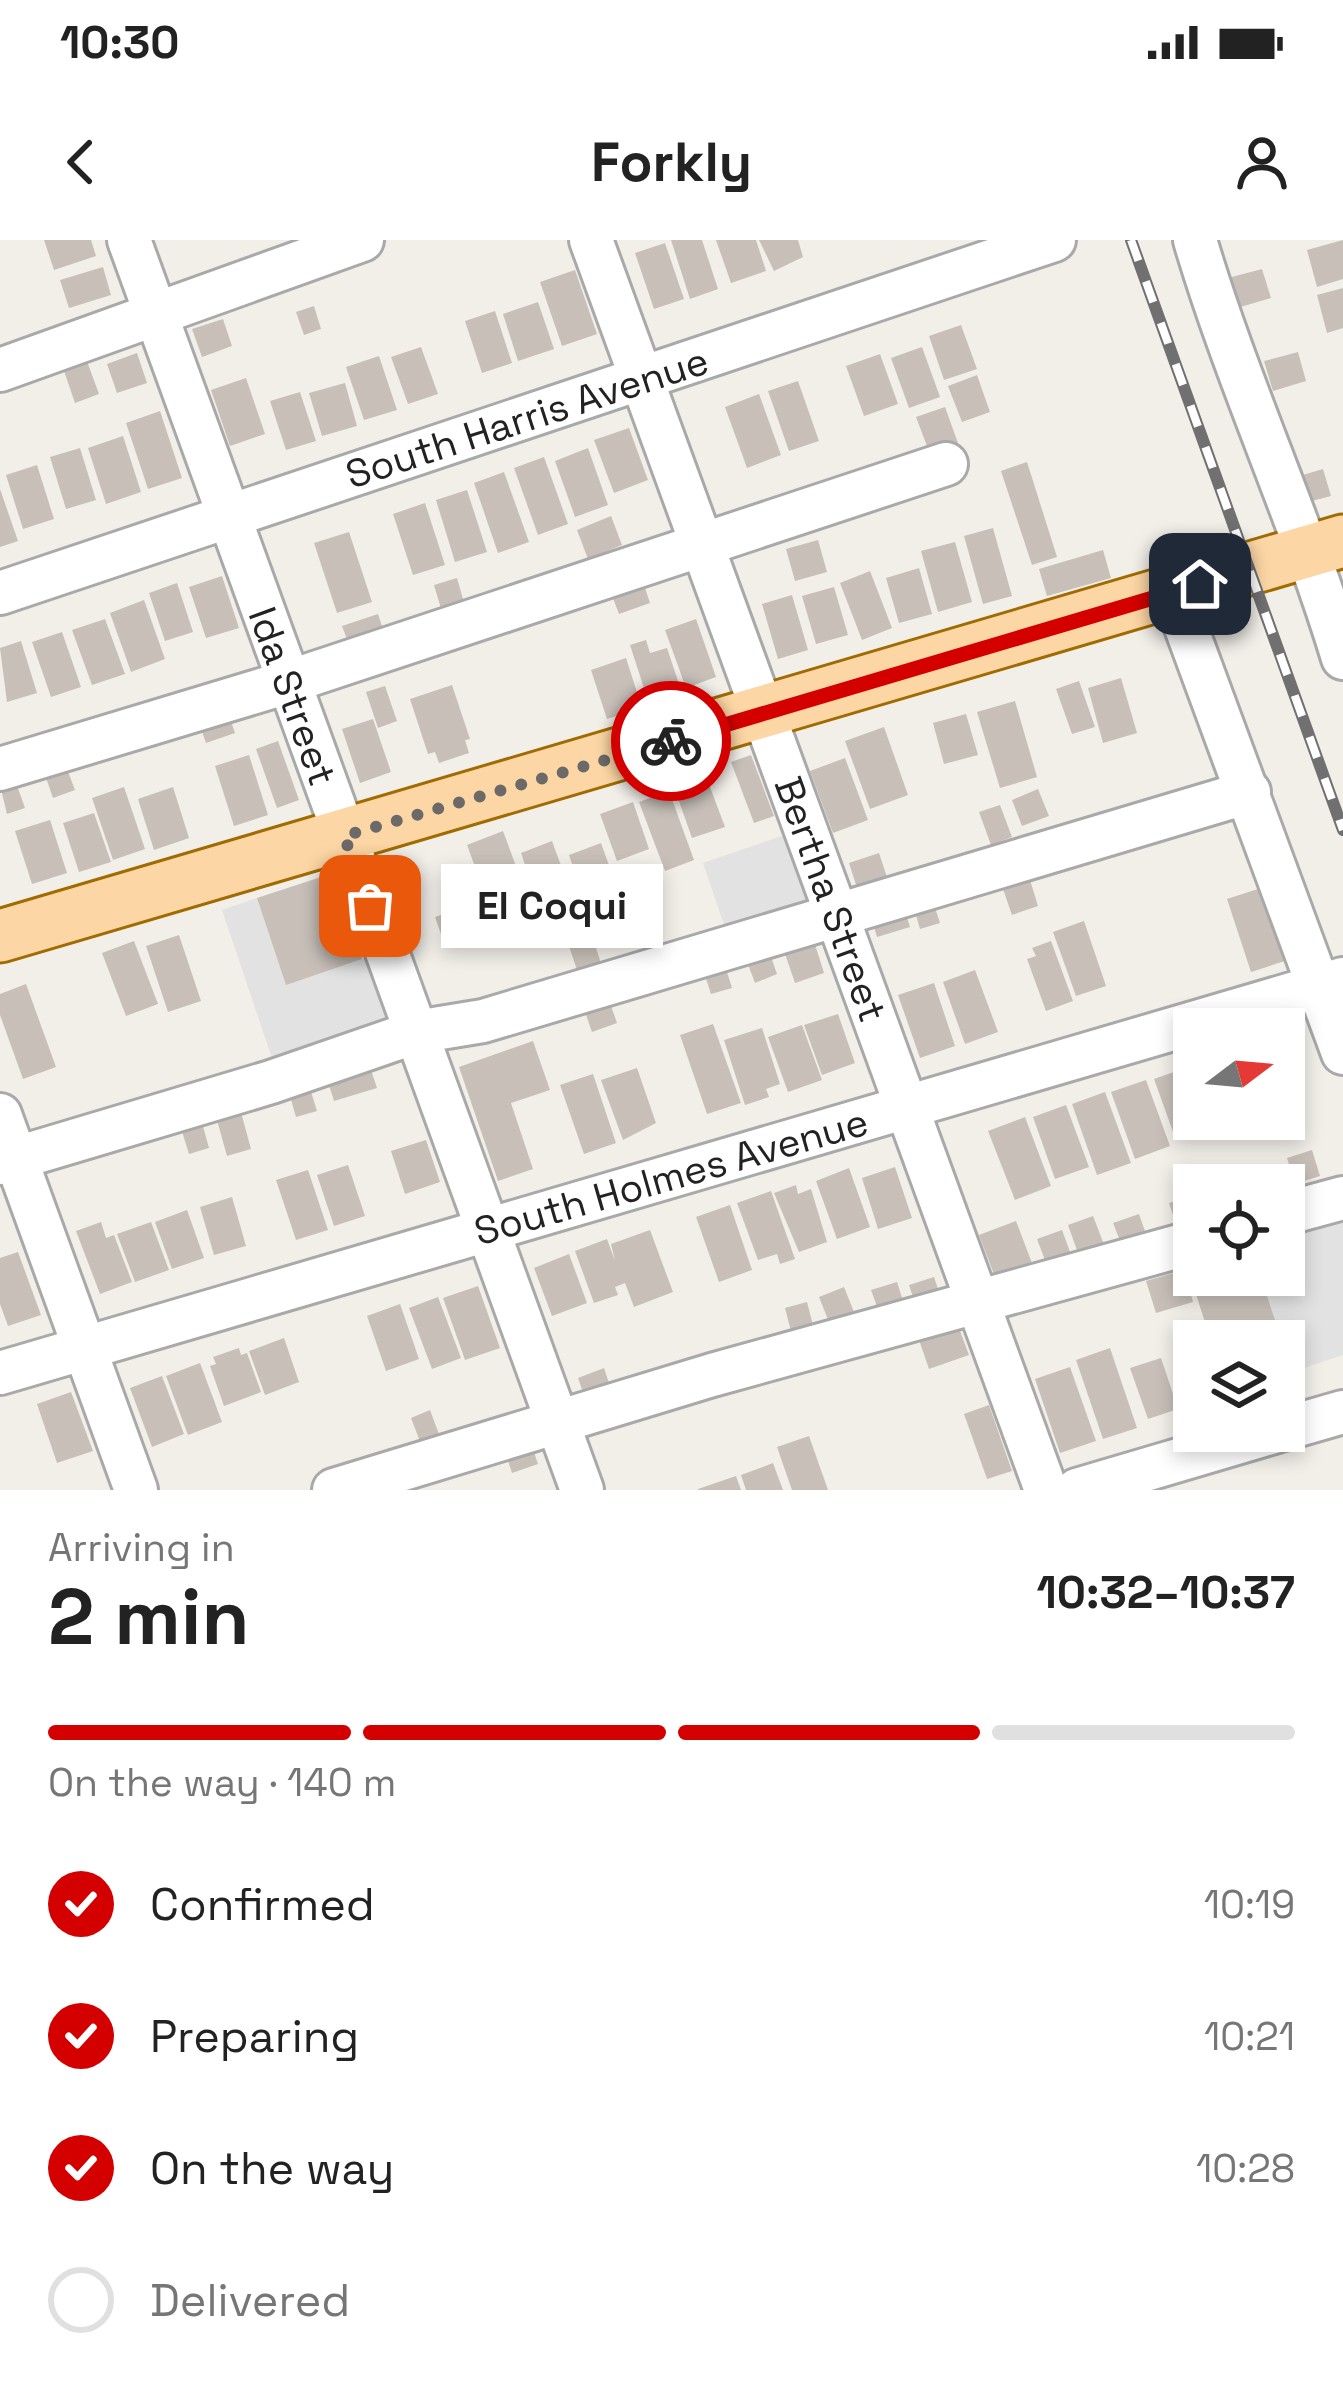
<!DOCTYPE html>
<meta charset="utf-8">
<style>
body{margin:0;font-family:"Space Grotesk",sans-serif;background:#f6f6f6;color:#222;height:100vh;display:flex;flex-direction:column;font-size:45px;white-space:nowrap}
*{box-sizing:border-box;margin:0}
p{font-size:39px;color:#767676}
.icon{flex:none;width:66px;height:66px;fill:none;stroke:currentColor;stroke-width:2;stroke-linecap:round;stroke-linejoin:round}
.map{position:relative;height:1250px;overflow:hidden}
.panel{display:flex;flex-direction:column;background:#fff;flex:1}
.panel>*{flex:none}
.needle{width:78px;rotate:74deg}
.fabs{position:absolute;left:1173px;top:768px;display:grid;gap:24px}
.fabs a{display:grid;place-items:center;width:132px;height:132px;border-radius:0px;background:#fff;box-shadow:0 6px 18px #0003;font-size:60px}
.pin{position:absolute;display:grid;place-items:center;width:102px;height:102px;color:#fff;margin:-51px;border-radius:24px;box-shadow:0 6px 18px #0006}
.courier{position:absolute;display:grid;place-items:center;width:120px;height:120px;margin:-60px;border:9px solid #d40000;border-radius:50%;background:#fff;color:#222;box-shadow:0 3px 15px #0007}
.bubble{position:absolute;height:84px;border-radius:0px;background:#fff;box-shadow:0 6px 18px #0003;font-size:39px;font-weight:700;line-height:84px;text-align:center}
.headline em{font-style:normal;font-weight:700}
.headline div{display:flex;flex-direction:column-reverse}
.headline{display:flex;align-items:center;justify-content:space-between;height:204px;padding:0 48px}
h1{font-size:78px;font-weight:700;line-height:90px}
.bar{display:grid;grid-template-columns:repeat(4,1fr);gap:18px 12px;align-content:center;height:144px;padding:0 48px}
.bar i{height:15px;border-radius:9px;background:#e0e0e0}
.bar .on{background:#d40000}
.bar p{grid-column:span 4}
ol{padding:0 48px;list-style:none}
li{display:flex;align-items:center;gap:36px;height:132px}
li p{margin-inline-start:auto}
li .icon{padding:12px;border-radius:50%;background:#d40000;color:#fff;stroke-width:4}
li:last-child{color:#767676}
li i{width:66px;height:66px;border:6px solid #e0e0e0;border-radius:50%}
.status{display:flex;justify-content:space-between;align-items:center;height:84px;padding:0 60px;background:#fff;direction:ltr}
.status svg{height:33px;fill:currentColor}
header{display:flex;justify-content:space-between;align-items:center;height:156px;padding:0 48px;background:#fff;font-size:54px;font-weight:700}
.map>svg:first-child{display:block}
</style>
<div class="status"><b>10:30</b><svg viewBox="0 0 49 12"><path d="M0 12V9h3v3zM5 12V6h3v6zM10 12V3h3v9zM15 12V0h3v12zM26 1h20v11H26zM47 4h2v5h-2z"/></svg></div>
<header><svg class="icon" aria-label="back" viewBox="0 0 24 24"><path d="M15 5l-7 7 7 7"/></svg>Forkly<svg class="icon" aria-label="person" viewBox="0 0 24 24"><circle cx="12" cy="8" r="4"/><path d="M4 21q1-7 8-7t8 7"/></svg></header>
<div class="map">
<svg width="1343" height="1250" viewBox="0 0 1343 1250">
<rect width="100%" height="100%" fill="#f2efe9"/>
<!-- parking -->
<g fill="#e2e2e2">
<polygon points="793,592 818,665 728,696 703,623"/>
<polygon points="257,658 286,744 377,714 399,782 274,824 222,670"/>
<polygon points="1343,968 1343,1115 1292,1132 1260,1035 1284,1035 1284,988"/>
</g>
<!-- building -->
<g fill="#c7bfb8">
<polygon points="44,0 91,0 96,16 54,30"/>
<polygon points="671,0 702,0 718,49 690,59"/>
<polygon points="716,0 756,0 766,31 731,43"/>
<polygon points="759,0 798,0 803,17 774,31"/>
<polygon points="1343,0 1343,39 1317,47 1307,10"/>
<polygon points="665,3 684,59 654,69 635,13"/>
<polygon points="103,27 111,55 69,68 60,40"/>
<polygon points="1262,29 1271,58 1237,68 1228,38"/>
<polygon points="575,30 597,94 562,106 540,42"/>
<polygon points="1343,48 1343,88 1327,93 1317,55"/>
<polygon points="538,62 554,109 518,121 503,74"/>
<polygon points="314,66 321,89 304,95 296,72"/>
<polygon points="495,71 512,123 482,133 465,81"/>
<polygon points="223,79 232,106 202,117 192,89"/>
<polygon points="961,85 977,129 944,140 929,96"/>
<polygon points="421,107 438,154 408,164 391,117"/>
<polygon points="922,107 940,157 909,168 891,118"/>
<polygon points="1298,112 1306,141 1273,151 1264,121"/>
<polygon points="137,113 147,143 117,153 107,124"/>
<polygon points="880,114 898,164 864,176 846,126"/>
<polygon points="85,116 99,154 75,163 62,125"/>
<polygon points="379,116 397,170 364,180 346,127"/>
<polygon points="977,135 990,172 962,182 948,146"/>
<polygon points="246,138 265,194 230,206 211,150"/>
<polygon points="798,141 819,201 789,211 768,151"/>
<polygon points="345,143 357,186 322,196 309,153"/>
<polygon points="300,152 316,201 286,210 270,161"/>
<polygon points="759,154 781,215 747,228 725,167"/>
<polygon points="945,167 958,203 930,214 916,177"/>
<polygon points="160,171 182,238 148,249 126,183"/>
<polygon points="629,188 648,240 614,253 594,200"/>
<polygon points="123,196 141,252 106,264 88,208"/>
<polygon points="80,208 96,260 66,269 50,217"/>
<polygon points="588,208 608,265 575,277 555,221"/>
<polygon points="544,217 568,284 538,295 514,228"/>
<polygon points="1027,222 1057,317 1032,325 1001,231"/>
<polygon points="37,225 54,279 23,289 6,235"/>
<polygon points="1323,229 1331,256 1304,263 1296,237"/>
<polygon points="504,232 529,302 498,313 474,243"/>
<polygon points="0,249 18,301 0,307"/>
<polygon points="467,250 487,312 455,322 436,260"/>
<polygon points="425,263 445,325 413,335 393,274"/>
<polygon points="611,276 622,305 588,319 577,290"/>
<polygon points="993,288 1012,356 983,364 964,296"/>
<polygon points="349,292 372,362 337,373 314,303"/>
<polygon points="818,300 827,332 795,341 786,309"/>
<polygon points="955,302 972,362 938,372 921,311"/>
<polygon points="1103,310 1111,338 1047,356 1039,329"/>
<polygon points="919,328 932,374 899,383 886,338"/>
<polygon points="870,331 892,388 862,400 840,343"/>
<polygon points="222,336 239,388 206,398 189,347"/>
<polygon points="457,338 465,366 442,372 434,345"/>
<polygon points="643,342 650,363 619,374 611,353"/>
<polygon points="177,343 193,392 165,401 149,353"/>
<polygon points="834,347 848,395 816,404 802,356"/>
<polygon points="792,355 808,410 778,419 762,364"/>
<polygon points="144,360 165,419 131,432 110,373"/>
<polygon points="378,374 386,398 351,410 342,386"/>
<polygon points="105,379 125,434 92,445 72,390"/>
<polygon points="696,379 716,437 686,448 665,390"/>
<polygon points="62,392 81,447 51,457 32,402"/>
<polygon points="646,400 650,413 667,408 683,456 650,467 630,405"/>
<polygon points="21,401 37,453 7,462 0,408"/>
<polygon points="626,418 642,468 607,479 591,430"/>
<polygon points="1121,438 1137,493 1103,503 1088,448"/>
<polygon points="1079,441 1095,487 1072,494 1056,449"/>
<polygon points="452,445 470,499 465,500 469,513 439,523 435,512 428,514 410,459"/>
<polygon points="385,446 397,481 378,488 366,452"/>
<polygon points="1015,461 1037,537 1000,548 977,472"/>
<polygon points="227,470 235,493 206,503 198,480"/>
<polygon points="966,474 978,515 944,524 933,483"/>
<polygon points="373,479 391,532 360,543 342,489"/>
<polygon points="884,487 908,555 870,569 845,501"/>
<polygon points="278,501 299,560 277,568 256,509"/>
<polygon points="249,515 268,575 234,586 215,526"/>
<polygon points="751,515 774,576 754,583 731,522"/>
<polygon points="845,518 868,580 833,593 810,531"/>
<polygon points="64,521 75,550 53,558 43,529"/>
<polygon points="707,539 725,587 692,598 675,550"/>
<polygon points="15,540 25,568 7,574 0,545"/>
<polygon points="124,547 145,609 113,620 92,558"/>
<polygon points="173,547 189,598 154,610 138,559"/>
<polygon points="1038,549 1049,576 1022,586 1012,560"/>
<polygon points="669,551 694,620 665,631 639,562"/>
<polygon points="633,562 649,609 617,621 600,574"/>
<polygon points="1000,565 1012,597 991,605 979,572"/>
<polygon points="94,573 111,622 79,632 63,583"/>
<polygon points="50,580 67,633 32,644 15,591"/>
<polygon points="503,591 528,659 492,673 467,605"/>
<polygon points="552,601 571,653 538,664 521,613"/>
<polygon points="601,603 616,645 583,657 569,615"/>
<polygon points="879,613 888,640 858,651 849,623"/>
<polygon points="321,637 337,647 362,719 286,745 257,658"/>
<polygon points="1030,640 1038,666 1012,675 1003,649"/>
<polygon points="1267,646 1291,719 1251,732 1227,659"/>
<polygon points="931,655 940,683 920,689 912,661"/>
<polygon points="902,662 910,687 877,697 869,671"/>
<polygon points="463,667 470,687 442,697 435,677"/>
<polygon points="1084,681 1106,746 1076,756 1053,692"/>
<polygon points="591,693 601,723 577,730 567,700"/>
<polygon points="179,695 201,761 168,772 146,706"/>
<polygon points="813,698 824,733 795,743 783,708"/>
<polygon points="134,701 158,764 126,776 102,713"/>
<polygon points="1051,701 1073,761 1046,771 1027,719 1036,716 1032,708"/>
<polygon points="769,711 777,734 755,743 746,719"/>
<polygon points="722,716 732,748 711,754 701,723"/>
<polygon points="975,730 998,792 965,804 943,742"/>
<polygon points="934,743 955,806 920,818 898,755"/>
<polygon points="26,744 56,827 23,839 0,775 0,754"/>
<polygon points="609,760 617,783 592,792 584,769"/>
<polygon points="838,774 855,823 822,835 804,785"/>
<polygon points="713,784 741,863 707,874 680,795"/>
<polygon points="802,785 822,840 788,852 768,797"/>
<polygon points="762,788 780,844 766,849 769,857 745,865 724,800"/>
<polygon points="533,801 550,850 511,863 533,929 498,941 459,827"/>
<polygon points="1188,827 1194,879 1207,879 1211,888 1176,900 1154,839"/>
<polygon points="637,828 656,883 623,900 601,840"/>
<polygon points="371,830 377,848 334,861 326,836"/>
<polygon points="593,834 616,903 584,914 560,845"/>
<polygon points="1146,840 1170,906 1135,919 1111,852"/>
<polygon points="308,842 317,871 296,877 288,849"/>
<polygon points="1105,852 1131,923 1097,935 1072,864"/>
<polygon points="239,865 251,909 227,916 215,873"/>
<polygon points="1066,865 1089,927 1055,939 1033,877"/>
<polygon points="1025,877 1051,946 1015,960 988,891"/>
<polygon points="201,879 209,908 189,914 180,885"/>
<polygon points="426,900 440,942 405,954 391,911"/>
<polygon points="1312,910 1320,936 1295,944 1287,918"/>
<polygon points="348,925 365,976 334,986 317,935"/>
<polygon points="895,927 912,978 878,989 862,938"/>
<polygon points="1272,927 1278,945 1236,945 1234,940"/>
<polygon points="849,928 870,987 837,999 816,941"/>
<polygon points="308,930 328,990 296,1000 276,940"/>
<polygon points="796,945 798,954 811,949 827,1002 799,1012 774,953"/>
<polygon points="771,951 795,1019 780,1024 777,1014 758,1020 737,963"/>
<polygon points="1194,955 1194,986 1178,991 1169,963"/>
<polygon points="232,957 246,1006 214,1015 200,967"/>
<polygon points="730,965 752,1030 719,1042 696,977"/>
<polygon points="187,970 204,1018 172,1029 155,982"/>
<polygon points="1139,974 1148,1000 1123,1008 1113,983"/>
<polygon points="1093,976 1105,1007 1079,1016 1068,985"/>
<polygon points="1016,981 1035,1031 998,1045 979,995"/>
<polygon points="101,982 106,998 114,995 132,1042 100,1054 76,991"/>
<polygon points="151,982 169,1030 135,1042 117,994"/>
<polygon points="650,990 673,1052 634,1067 625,1043 615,1047 618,1055 594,1063 575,1011 607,999 615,1021 611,1004"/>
<polygon points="1062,990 1073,1020 1048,1028 1037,999"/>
<polygon points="18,1012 41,1075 8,1086 0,1064 0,1018"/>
<polygon points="569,1014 587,1063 552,1076 534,1028"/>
<polygon points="1194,1018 1194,1035 1260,1035 1282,1101 1211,1101 1185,1020"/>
<polygon points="1184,1030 1193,1062 1156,1073 1146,1041"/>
<polygon points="934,1037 941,1058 916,1066 909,1045"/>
<polygon points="897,1042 905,1067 880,1075 871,1050"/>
<polygon points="478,1046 500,1108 465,1120 443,1058"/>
<polygon points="844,1047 854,1072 829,1082 819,1057"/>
<polygon points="438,1057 461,1118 432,1129 409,1068"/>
<polygon points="807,1062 814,1089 792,1095 785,1068"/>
<polygon points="400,1064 419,1119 386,1131 367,1076"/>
<polygon points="956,1080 969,1115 929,1129 917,1094"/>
<polygon points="284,1098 299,1142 265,1155 249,1111"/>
<polygon points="239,1108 241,1115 247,1113 261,1152 224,1166 210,1126 216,1124 213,1117"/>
<polygon points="1110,1108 1137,1188 1103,1199 1076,1120"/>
<polygon points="1161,1118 1178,1169 1148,1179 1130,1128"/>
<polygon points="200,1123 222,1182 188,1195 166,1136"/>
<polygon points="1070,1127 1096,1201 1060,1213 1035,1139"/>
<polygon points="604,1128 612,1152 586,1161 578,1138"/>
<polygon points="162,1136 184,1194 152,1207 130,1148"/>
<polygon points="71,1152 93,1211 57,1223 37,1164"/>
<polygon points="989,1165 1012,1231 987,1239 964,1174"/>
<polygon points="430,1170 440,1197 421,1204 411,1178"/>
<polygon points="809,1196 828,1250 792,1250 777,1207"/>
<polygon points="531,1203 538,1224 512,1233 505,1211"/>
<polygon points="773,1223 783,1250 746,1250 741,1235"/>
<polygon points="736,1236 741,1250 698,1250 698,1249"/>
</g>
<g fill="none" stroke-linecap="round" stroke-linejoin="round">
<defs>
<g id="minor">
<polyline points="129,0 582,1250"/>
<polyline points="591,0 1046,1250"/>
<path d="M1195,0C1237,142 1300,276 1343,418"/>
<polyline points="0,130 362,0"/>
<polyline points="1173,352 1343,813"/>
<polyline points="0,353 1054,0"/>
<polyline points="0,529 288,442 946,224"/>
<polyline points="0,875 136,1250"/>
<polyline points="0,923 271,842 416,792 483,781 1249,552"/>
<polyline points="1284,974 1343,958"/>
<polyline points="0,1133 1343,739"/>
<polyline points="1284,1189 1343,1172"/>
<polyline points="334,1250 712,1135 1194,1002"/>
<polyline points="1077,1250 1277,1191"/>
</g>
<polyline id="major" points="0,696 1343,301"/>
</defs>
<!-- minor casing -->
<use href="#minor" stroke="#a9a9a9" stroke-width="48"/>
<!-- major casing -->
<use href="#major" stroke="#a06b00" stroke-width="57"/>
<!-- minor -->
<use href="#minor" stroke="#fff" stroke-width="42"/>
<!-- major -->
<use href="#major" stroke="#fcd6a4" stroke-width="51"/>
<defs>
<polyline id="rail" points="1131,0 1343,590"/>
</defs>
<!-- rail casing -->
<use href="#rail" stroke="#707070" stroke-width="12"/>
<!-- rail -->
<use href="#rail" stroke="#fff" stroke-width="8" stroke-dasharray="22" stroke-linecap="butt"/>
</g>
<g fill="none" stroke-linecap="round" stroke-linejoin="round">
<!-- done -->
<polyline stroke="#6b6a68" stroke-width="12" stroke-dasharray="0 21.6" points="370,666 344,596 671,501"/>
<!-- route -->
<polyline stroke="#d40000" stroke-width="15" points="671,501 1200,344"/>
</g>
<g text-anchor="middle" stroke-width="9" stroke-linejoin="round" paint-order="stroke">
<!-- street labels -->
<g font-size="39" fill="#222" stroke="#fff">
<text transform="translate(527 177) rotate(-18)" y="14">South Harris Avenue</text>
<text transform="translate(293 456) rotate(70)" y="14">Ida Street</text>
<text transform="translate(831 659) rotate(70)" y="14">Bertha Street</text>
<text transform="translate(671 936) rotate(-16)" y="14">South Holmes Avenue</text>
</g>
</g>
</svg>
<div class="fabs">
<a><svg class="needle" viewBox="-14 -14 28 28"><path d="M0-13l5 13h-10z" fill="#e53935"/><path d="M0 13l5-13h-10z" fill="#767676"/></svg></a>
<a><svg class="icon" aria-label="locate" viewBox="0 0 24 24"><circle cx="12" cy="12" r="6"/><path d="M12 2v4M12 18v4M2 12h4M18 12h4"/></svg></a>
<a><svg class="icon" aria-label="layers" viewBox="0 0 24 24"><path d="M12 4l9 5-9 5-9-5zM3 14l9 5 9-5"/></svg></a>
</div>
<div class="pin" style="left:370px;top:666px;background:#ea580c"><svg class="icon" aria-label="bag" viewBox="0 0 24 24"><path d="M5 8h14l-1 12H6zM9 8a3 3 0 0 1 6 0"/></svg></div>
<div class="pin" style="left:1200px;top:344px;background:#1f2937"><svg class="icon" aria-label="home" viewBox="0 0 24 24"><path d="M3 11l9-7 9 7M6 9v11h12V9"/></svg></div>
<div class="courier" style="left:671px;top:501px"><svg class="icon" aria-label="bike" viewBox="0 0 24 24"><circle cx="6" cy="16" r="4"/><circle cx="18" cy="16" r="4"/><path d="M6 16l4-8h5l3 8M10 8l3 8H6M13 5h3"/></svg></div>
<div class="bubble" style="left:441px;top:624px;width:222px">El Coqui</div>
</div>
<section class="panel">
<div class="headline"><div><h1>2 min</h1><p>Arriving in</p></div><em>10:32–10:37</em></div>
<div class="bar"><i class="on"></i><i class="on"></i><i class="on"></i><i></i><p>On the way · 140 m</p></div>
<ol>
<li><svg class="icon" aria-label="check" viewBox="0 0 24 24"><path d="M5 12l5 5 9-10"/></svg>Confirmed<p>10:19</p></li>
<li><svg class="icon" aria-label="check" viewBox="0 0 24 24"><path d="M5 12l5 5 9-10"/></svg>Preparing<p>10:21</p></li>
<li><svg class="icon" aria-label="check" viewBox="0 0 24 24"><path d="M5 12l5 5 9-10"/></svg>On the way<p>10:28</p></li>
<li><i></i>Delivered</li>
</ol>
</section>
